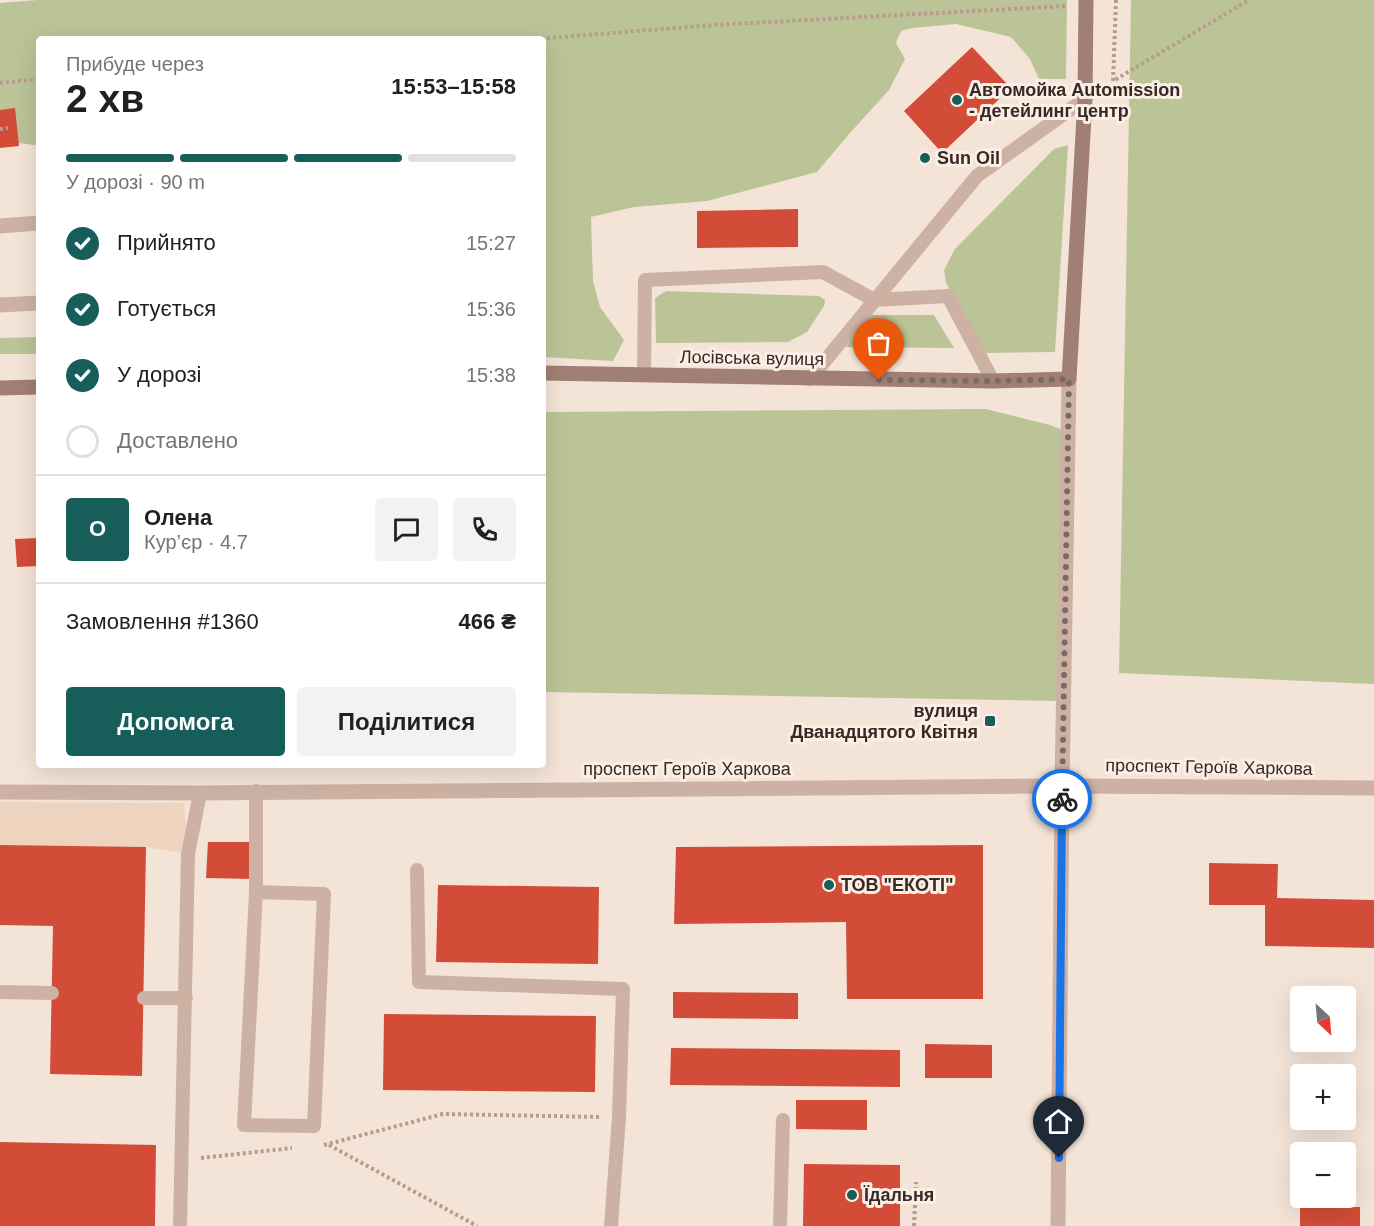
<!DOCTYPE html>
<html lang="uk">
<meta charset="utf-8">
<style>
body{margin:0;font-family:Arial,sans-serif;background:#f2f2f2;color:#202124;height:100vh;display:flex;flex-direction:column;font-size:22px;white-space:nowrap}
*{box-sizing:border-box;margin:0}
p{font-size:20px;color:#757577}
.icon{flex:none;width:33px;height:33px;fill:none;stroke:currentColor;stroke-width:2;stroke-linecap:round;stroke-linejoin:round}
.map{position:relative;flex:1;overflow:hidden}
.drawer{position:absolute;left:36px;top:36px;width:510px;height:732px;display:flex;flex-direction:column;background:#fff;border-radius:6px;box-shadow:0 6px 24px #0002}
.drawer>*{flex:none}
.needle{width:39px;rotate:154deg}
.controls{position:absolute;left:1290px;top:986px;display:grid;gap:12px}
.controls a{display:grid;place-items:center;width:66px;height:66px;border-radius:6px;background:#fff;box-shadow:0 6px 24px #0002;font-size:30px}
.pin{position:absolute;display:grid;place-items:center;width:51px;height:51px;color:#fff;margin:-62px -26px;border-radius:50% 50% 50% 0;rotate:-45deg;box-shadow:0 0 6px #0007}
.pin .icon{rotate:45deg}
.courier{position:absolute;display:grid;place-items:center;width:60px;height:60px;margin:-30px;border:4px solid #1a73e8;border-radius:50%;background:#fff;color:#222;box-shadow:0 2px 8px #0007}
.overview em{font-style:normal;font-weight:800}
.overview div{display:flex;flex-direction:column-reverse}
.overview{display:flex;align-items:center;justify-content:space-between;height:102px;padding:0 30px}
h1{font-size:39px;font-weight:800;line-height:45px}
.bar{display:grid;grid-template-columns:repeat(4,1fr);gap:9px 6px;align-content:center;height:72px;padding:0 30px}
.bar i{height:8px;border-radius:4px;background:#e0e0e0}
.bar .current{background:#175d5a}
.bar p{grid-column:span 4}
.line{display:flex;align-items:center;gap:15px;padding:0 30px;border-top:2px solid #e0e0e0}
.line div{flex:1}
.round{display:grid;place-items:center;flex:none;width:63px;height:63px;border-radius:6px;background:#f2f2f2}
ol{padding:0 30px;list-style:none}
li{display:flex;align-items:center;gap:18px;height:66px}
li p{margin-inline-start:auto}
li .icon{padding:6px;border-radius:50%;background:#175d5a;color:#fff;stroke-width:4}
li:last-child{color:#757577}
li i{width:33px;height:33px;border:3px solid #e0e0e0;border-radius:50%}
.button{display:flex;gap:12px;margin-top:auto;padding:12px 30px}
.button a{flex:1;height:69px;border-radius:6px;background:#175d5a;color:#fff;font-size:24px;font-weight:800;line-height:69px;text-align:center}
.button a+a{background:#f2f2f2;color:#202124}
.map>svg:first-child{display:block}
</style>
<div class="map">
<svg width="1374" height="1226" viewBox="0 0 1374 1226">
<rect width="100%" height="100%" fill="#f4e4d8"/>
<!-- green -->
<g fill="#bac497">
<polygon points="38,0 1067,0 1066,79 1039,79 1030,59 1011,37 956,24 912,28 901,31 896,43 905,59 889,90 850,133 817,172 707,201 634,207 591,217 593,281 600,307 624,340 613,361 543,357 543,39 39,39 39,145 34,145 4,141 0,124 0,3"/>
<polygon points="1131,0 1374,0 1374,684 1119,673"/>
<polygon points="1068,145 1055,352 985,353 946,283 944,270 955,249 1054,149"/>
<polygon points="666,291 819,296 825,300 824,306 807,332 788,342 656,343 655,298"/>
<polygon points="868,315 934,315 954,348 846,347"/>
<polygon points="39,337 39,354 0,354 0,338"/>
<polygon points="986,409 1050,425 1068,432 1063,701 543,692 543,412"/>
</g>
<!-- plaza -->
<polygon fill="#eed3be" points="0,802 184,803 188,854 146,847 0,845"/>
<!-- building -->
<g fill="#d34c37">
<polygon points="972,47 1011,88 942,153 904,111"/>
<polygon points="15,108 19,146 0,148 0,110"/>
<polygon points="798,209 798,247 697,248 697,211"/>
<polygon points="39,538 39,566 17,567 15,539"/>
<polygon points="208,842 251,842 251,879 206,878"/>
<polygon points="0,845 146,847 142,1076 50,1074 53,926 0,925"/>
<polygon points="983,845 983,999 847,999 846,922 674,924 676,847"/>
<polygon points="1209,863 1278,864 1277,898 1374,900 1374,948 1265,946 1265,905 1209,905"/>
<polygon points="438,885 599,887 598,964 436,962"/>
<polygon points="673,992 798,993 798,1019 673,1018"/>
<polygon points="384,1014 596,1016 595,1092 383,1090"/>
<polygon points="925,1044 992,1045 992,1078 925,1078"/>
<polygon points="671,1048 900,1050 900,1087 670,1085"/>
<polygon points="796,1100 867,1100 867,1130 796,1129"/>
<polygon points="0,1142 156,1145 155,1226 0,1226"/>
<polygon points="804,1164 900,1165 900,1226 803,1226"/>
<polygon points="1360,1207 1360,1226 1300,1226 1300,1208"/>
</g>
<g fill="none" stroke-linecap="round" stroke-linejoin="round">
<!-- path -->
<g stroke="#b99b8d" stroke-width="4" stroke-dasharray="3 3" stroke-linecap="butt">
<polyline points="1116,0 1113,81 1249,0"/>
<polyline points="535,39 714,25 1067,6"/>
<polyline points="0,83 39,79"/>
<polyline points="0,129 8,128"/>
<polyline points="324,1145 443,1114 600,1117"/>
<polyline points="329,1145 477,1226"/>
<polyline points="201,1158 292,1148"/>
<polyline points="914,1226 916,1182"/>
</g>
<!-- service -->
<g stroke="#cdb2a3" stroke-width="14">
<polyline points="644,375 645,280 823,272 874,300 948,296 993,381"/>
<polyline points="810,379 977,176 1085,99"/>
<polyline points="256,791 256,892 244,1125 314,1126 324,894 256,892"/>
<polyline points="417,870 419,982 623,989 619,1117 611,1226"/>
<polyline points="0,992 52,993"/>
<polyline points="144,998 186,998"/>
<polyline points="180,1226 188,854 200,793"/>
<polyline points="780,1226 783,1120"/>
</g>
<!-- minor -->
<g stroke="#cdb2a3" stroke-width="15">
<polyline points="0,226 39,223"/>
<polyline points="0,305 39,303"/>
<polyline points="1058,1226 1062,786"/>
</g>
<!-- tertiary -->
<g stroke="#cdb2a3" stroke-width="15">
<polyline points="1062,786 1069,379"/>
<polyline points="0,792 200,793 1062,786 1374,788"/>
</g>
<!-- secondary -->
<g stroke="#a17f74" stroke-width="15">
<polyline points="543,373 993,381 1069,379 1085,99 1086,0"/>
<polyline points="0,388 39,387"/>
</g>
</g>
<g fill="none" stroke-linecap="round" stroke-linejoin="round">
<!-- done -->
<polyline stroke="#796a64" stroke-width="6" stroke-dasharray="0 10.8" points="879,380 993,381 1069,379 1062,799"/>
<!-- route -->
<polyline stroke="#1a73e8" stroke-width="8" points="1059,1158 1062,799"/>
</g>
<!-- markers -->
<g fill="#175d5a" stroke="#fbefe5" stroke-width="2">
<circle cx="957" cy="100" r="6"/>
<circle cx="925" cy="158" r="6"/>
<rect x="984" y="715" width="12" height="12" rx="3"/>
<circle cx="829" cy="885" r="6"/>
<circle cx="852" cy="1195" r="6"/>
</g>
<g text-anchor="middle" stroke-width="6" stroke-linejoin="round" paint-order="stroke">
<!-- poi labels -->
<g font-size="18" font-weight="bold" fill="#372926" stroke="#fbefe5" text-anchor="start">
<text x="969" y="96">Автомойка Automission<tspan x="969" dy="21">- детейлинг центр</tspan></text>
<text x="937" y="164">Sun Oil</text>
<text x="978" y="717" text-anchor="end">вулиця<tspan x="978" dy="21">Дванадцятого Квітня</tspan></text>
<text x="841" y="891">ТОВ "ЕКОТI"</text>
<text x="864" y="1201">Їдальня</text>
</g>
<!-- street labels -->
<g font-size="18" fill="#372926" stroke="#fbefe5">
<text transform="translate(752 358) rotate(1)" y="6">Лосівська вулиця</text>
<text transform="translate(1209 767) rotate(1)" y="6">проспект Героїв Харкова</text>
<text x="687" y="775">проспект Героїв Харкова</text>
</g>
</g>
</svg>
<div class="controls">
<a><svg class="needle" viewBox="-14 -14 28 28"><path d="M0-13l5 13h-10z" fill="#e53935"/><path d="M0 13l5-13h-10z" fill="#757577"/></svg></a>
<a>+</a>
<a>−</a>
</div>
<div class="pin" style="left:879px;top:380px;background:#ea580c"><svg class="icon" aria-label="bag" viewBox="0 0 24 24"><path d="M5 8h14l-1 12H6zM9 8a3 3 0 0 1 6 0"/></svg></div>
<div class="pin" style="left:1059px;top:1158px;background:#1f2937"><svg class="icon" aria-label="home" viewBox="0 0 24 24"><path d="M3 11l9-7 9 7M6 9v11h12V9"/></svg></div>
<div class="courier" style="left:1062px;top:799px"><svg class="icon" aria-label="bike" viewBox="0 0 24 24"><circle cx="6" cy="16" r="4"/><circle cx="18" cy="16" r="4"/><path d="M6 16l4-8h5l3 8M10 8l3 8H6M13 5h3"/></svg></div>
<section class="drawer">
<div class="overview"><div><h1>2 хв</h1><p>Прибуде через</p></div><em>15:53–15:58</em></div>
<div class="bar"><i class="current"></i><i class="current"></i><i class="current"></i><i></i><p>У дорозі · 90 m</p></div>
<ol>
<li><svg class="icon" aria-label="check" viewBox="0 0 24 24"><path d="M5 12l5 5 9-10"/></svg>Прийнято<p>15:27</p></li>
<li><svg class="icon" aria-label="check" viewBox="0 0 24 24"><path d="M5 12l5 5 9-10"/></svg>Готується<p>15:36</p></li>
<li><svg class="icon" aria-label="check" viewBox="0 0 24 24"><path d="M5 12l5 5 9-10"/></svg>У дорозі<p>15:38</p></li>
<li><i></i>Доставлено</li>
</ol>
<div class="line" style="height:108px"><b class="round" style="background:#175d5a;color:#fff">О</b><div><b>Олена</b><p>Кур’єр · 4.7</p></div><a class="round"><svg class="icon" aria-label="chat" viewBox="0 0 24 24"><path d="M4 5h16v11H9l-5 4z"/></svg></a><a class="round"><svg class="icon" aria-label="phone" viewBox="0 0 24 24"><path d="M5 4h4l2 5-3 2q2 4 5 5l2-3 5 2v4C11 20 4 13 5 4z"/></svg></a></div>
<div class="line" style="height:78px"><div>Замовлення #1360</div><b>466 ₴</b></div>
<div class="button"><a>Допомога</a><a>Поділитися</a></div>
</section>
</div>
